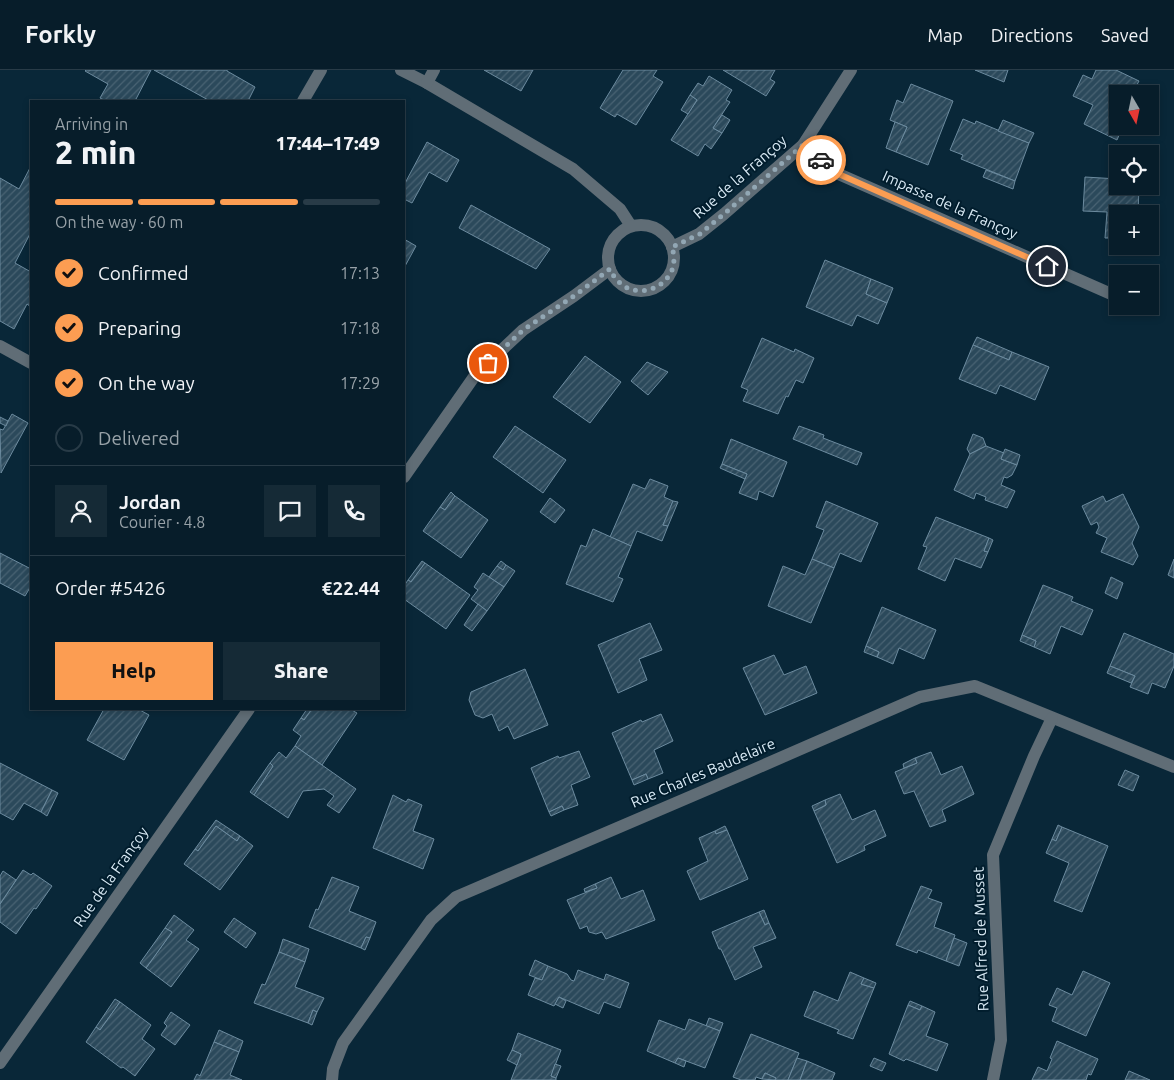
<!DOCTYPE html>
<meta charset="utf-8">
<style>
body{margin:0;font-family:Ubuntu,sans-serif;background:#152a36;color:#f1f3f6;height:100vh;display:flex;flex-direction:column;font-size:19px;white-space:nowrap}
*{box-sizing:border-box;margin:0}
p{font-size:16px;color:#98a2a8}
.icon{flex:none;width:28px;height:28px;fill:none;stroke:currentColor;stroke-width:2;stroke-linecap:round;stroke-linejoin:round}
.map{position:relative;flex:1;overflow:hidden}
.details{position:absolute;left:30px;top:30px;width:375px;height:610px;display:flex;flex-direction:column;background:#071d2a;border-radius:0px;box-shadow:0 2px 8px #0003,0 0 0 1px #283b47}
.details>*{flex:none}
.needle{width:32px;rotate:171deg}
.tools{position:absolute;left:1109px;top:15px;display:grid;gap:10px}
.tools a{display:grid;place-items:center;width:50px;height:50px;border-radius:0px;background:#071d2a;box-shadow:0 2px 8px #0003,0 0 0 1px #283b47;font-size:25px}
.pin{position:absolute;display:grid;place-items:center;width:42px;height:42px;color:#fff;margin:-21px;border:2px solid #fff;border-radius:50%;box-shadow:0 1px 5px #0007}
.courier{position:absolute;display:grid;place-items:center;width:50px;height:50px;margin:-25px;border:4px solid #fc9d52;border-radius:50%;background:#fff;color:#222;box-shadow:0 1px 6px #0007}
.headline em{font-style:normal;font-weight:800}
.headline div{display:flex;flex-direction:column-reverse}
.headline{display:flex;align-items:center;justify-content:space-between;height:85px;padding:0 25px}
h1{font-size:32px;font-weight:800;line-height:38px}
.bar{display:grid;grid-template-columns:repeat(4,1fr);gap:8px 5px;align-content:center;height:60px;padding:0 25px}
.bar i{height:6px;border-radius:4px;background:#283b47}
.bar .active{background:#fc9d52}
.bar p{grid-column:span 4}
.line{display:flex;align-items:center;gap:12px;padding:0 25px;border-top:1px solid #283b47}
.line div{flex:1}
.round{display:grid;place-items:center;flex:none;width:52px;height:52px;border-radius:0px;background:#152a36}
ol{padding:0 25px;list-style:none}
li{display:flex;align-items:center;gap:15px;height:55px}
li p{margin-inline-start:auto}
li .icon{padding:5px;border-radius:50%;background:#fc9d52;color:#111;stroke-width:4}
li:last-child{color:#98a2a8}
li i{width:28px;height:28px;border:2px solid #283b47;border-radius:50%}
.button{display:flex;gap:10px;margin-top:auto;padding:10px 25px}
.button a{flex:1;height:58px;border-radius:0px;background:#fc9d52;color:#111;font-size:20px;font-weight:800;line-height:58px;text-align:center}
.button a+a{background:#152a36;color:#f1f3f6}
header{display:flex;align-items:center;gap:30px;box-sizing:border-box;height:70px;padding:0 25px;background:#071d2a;border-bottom:1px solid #283b47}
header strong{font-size:24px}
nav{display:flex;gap:28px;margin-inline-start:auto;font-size:18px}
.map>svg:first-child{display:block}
</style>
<header>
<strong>Forkly</strong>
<nav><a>Map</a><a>Directions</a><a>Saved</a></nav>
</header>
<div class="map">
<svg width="1174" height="1010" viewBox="0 0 1174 1010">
<defs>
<pattern id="building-hatch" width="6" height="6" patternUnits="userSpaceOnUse" patternTransform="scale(1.25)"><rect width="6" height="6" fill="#2b495b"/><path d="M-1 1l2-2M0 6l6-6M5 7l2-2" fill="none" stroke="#496373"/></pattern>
</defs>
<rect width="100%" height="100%" fill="#092738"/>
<!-- building -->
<g fill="url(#building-hatch)" stroke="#6c8b9f">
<polygon points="86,0 151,0 135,31 106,31 100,28 108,14 85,1"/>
<polygon points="154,0 227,0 227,1 255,17 248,31 210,31"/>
<polygon points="484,0 533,0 521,21"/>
<polygon points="623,0 657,0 653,6 663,12 636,55 617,44 615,47 600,38"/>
<polygon points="723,0 775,0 770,9 775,12 766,26"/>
<polygon points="975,0 1008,0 1004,12"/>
<polygon points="1096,0 1116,0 1139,11 1133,22 1135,24 1118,24 1118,56 1123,56 1117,70 1084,54 1093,35 1073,26 1083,5 1092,9"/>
<polygon points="709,6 732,20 726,30 730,32 713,58 722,63 711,79 705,74 698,86 671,70 697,30 690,25 698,13 703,16"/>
<polygon points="911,14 953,31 928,95 896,82 907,57 890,50 897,30 903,33"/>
<polygon points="690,25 697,30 688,44 681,40"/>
<polygon points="722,45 730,50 722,63 713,58"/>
<polygon points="963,49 975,54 976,51 1029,73 1015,111 961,89 963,85 950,80"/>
<polygon points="1003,50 1034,63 1029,73 998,61"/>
<polygon points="895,52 907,57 896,82 886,78"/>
<polygon points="427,72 459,90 447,112 429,102 412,133 404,129 404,115"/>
<polygon points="31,96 31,162 15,193 31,202 31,237 27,234 14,259 0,251 0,108 19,119"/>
<polygon points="986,100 1015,111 1013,119 983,107"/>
<polygon points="1085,107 1118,109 1118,116 1139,116 1138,144 1118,144 1118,168 1105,168 1107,142 1083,141"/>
<polygon points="471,135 550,179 536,199 459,158"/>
<polygon points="404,169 416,176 404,198"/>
<polygon points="825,190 871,209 866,224 887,233 878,254 857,245 852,256 806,237"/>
<polygon points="871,209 893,218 887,233 866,224"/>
<polygon points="977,267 1012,282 1009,290 973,275"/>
<polygon points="762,268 794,282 795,279 814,288 803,313 796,310 788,327 786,326 778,344 743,331 748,320 741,317"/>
<polygon points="973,275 1009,290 1012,282 1049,297 1035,330 1000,315 996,324 959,309"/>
<polygon points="585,286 621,312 590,353 553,327"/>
<polygon points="647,292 668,302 648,325 631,311"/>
<polygon points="12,344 28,353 1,403 0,359 3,360"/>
<polygon points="0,347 8,351 6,356 0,353"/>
<polygon points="515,356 566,390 543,423 493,387"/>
<polygon points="799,356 824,365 823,368 862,383 857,395 793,369"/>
<polygon points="973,364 983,368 986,376 970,384 967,379"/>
<polygon points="731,369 787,392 773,427 759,421 757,430 739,423 747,404 722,394"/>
<polygon points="986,376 1004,383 1001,389 1017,395 1012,405 1007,408 1004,407 1001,415 1015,421 1007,438 985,430 986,427 976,423 974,429 954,420 970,384"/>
<polygon points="1005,379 1020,385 1017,395 1001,389"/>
<polygon points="722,394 747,404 745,409 720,398"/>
<polygon points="650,409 668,416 664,427 673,431 663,455 668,456 662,471 637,461 631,476 610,467 633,414 645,419"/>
<polygon points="451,422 455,426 445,440 440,437"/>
<polygon points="1123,424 1139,457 1132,473 1138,486 1133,495 1101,482 1107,468 1096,463 1099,457 1097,452 1091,455 1082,436 1103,426 1106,432"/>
<polygon points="455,426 488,450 461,488 423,461 440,437 445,440"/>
<polygon points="550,428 565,440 555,453 540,442"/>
<polygon points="673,431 678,432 668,456 663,455"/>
<polygon points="826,431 878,453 861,492 840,483 834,498 812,489 824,460 816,457"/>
<polygon points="936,447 989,468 984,481 988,482 981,498 955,488 945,511 918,499 927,477 923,476"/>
<polygon points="593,459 631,476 618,507 623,509 613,532 566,514 581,475 586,477"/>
<polygon points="989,468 993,470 988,482 984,481"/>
<polygon points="0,483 31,499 31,516 25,526 0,513"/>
<polygon points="812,489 834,498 811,553 768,536 783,496 805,505"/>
<polygon points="1174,489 1174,508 1168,505"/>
<polygon points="422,491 425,493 411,512 408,510"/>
<polygon points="501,491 506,495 503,500 497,496"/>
<polygon points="425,493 470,525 446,559 404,529 404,516 408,510 411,512"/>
<polygon points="506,495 515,501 504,517 489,507 497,496 503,500"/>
<polygon points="483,503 504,517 487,541 471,529 478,520 474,517"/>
<polygon points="1111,507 1123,513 1117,529 1105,523"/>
<polygon points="1043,515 1073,527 1071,531 1093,540 1082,565 1061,556 1050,584 1034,577 1036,571 1022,565"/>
<polygon points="478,534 487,541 472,561 464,555"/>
<polygon points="882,537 936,560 924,589 899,578 893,594 877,587 879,582 866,576"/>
<polygon points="650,553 662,580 639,589 647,610 618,623 598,575"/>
<polygon points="1124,563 1174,584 1174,596 1165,618 1152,613 1148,624 1130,617 1135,606 1110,596"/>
<polygon points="1022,565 1036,571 1034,577 1020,571"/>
<polygon points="866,576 879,582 877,587 864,582"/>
<polygon points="774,585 784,605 806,596 817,623 765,645 743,598"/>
<polygon points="1110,596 1135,606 1131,613 1107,603"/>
<polygon points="525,599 548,655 514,669 508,656 499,661 492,644 483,648 475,645 469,630 471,622"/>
<polygon points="104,639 138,639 149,645 124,690 87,670"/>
<polygon points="307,639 312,639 304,650 301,648"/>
<polygon points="312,639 350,639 357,643 322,695 295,676 301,666 293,660 301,648 304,650"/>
<polygon points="661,644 673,671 654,680 663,703 648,709 646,704 632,710 612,663 641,650 642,652"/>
<polygon points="295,676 356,719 339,743 327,735 334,726 324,719 303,721 288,748 254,725 273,696 270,693 279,682 286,688"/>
<polygon points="579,681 590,707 571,715 578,735 564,740 562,736 549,742 531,698 558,686 559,688"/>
<polygon points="931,682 941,705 962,696 974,724 942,740 946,751 930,757 914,721 904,724 895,702 917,693 915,688"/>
<polygon points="915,688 917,693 904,698 903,694"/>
<polygon points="0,693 52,720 41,742 24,733 13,750 0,743"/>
<polygon points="270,693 273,696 254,725 250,722"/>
<polygon points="1125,700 1139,706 1133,721 1118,715"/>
<polygon points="646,704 648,709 634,715 632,710"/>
<polygon points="52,720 58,723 47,746 41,742"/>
<polygon points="840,724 852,750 875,740 886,766 864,776 865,780 837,793 814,741 826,735 825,730"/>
<polygon points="393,725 406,732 408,729 422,735 413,761 434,769 423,799 373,778"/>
<polygon points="825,730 826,735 814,741 812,736"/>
<polygon points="562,736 564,740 551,746 549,742"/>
<polygon points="216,750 240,766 237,771 216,756 198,781 195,779"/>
<polygon points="1058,755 1062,757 1056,771 1052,769"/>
<polygon points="216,756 237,771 240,766 253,776 220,820 184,794 195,779 198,781"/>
<polygon points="725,756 727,760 716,764 715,761"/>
<polygon points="1062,757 1108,776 1082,842 1054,831 1069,793 1046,783 1052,769 1056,771"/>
<polygon points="727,760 748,809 700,830 687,801 708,791 699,768 715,761 716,764"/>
<polygon points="23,800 31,805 33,803 52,816 36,839 34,838 16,864 0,852 0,834"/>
<polygon points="3,801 16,810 0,834 0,806"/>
<polygon points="332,807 359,817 349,841 376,852 370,868 366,867 361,878 309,857 316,839 318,840"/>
<polygon points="611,807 621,829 643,820 655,850 606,869 602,862 596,864 589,862 587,856 580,859 567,830 597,818 595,814"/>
<polygon points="595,814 597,818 585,822 584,819"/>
<polygon points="921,816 932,820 928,828 942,833 934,857 955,865 946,891 918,880 917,883 896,875"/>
<polygon points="764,840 769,853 765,855 759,842"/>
<polygon points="759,842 765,855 769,853 776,868 753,877 762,897 735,910 721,879 719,879 712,862"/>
<polygon points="174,845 194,860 186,870 199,879 171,917 146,898 172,862 165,858"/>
<polygon points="234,848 256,863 246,878 224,862"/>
<polygon points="165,858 172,862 146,898 140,893"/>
<polygon points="366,867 370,868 365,880 361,878"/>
<polygon points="954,868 967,873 959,896 946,891"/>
<polygon points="283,869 309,879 305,892 279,882"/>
<polygon points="279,882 305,892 295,917 324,928 317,942 313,940 308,953 254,933 262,914 265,915"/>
<polygon points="535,890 548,896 542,910 529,905"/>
<polygon points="548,896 567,904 571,910 574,911 578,900 604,910 606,904 629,913 620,938 604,932 599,944 559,927 554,936 528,925 535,908 542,910"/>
<polygon points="1083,901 1110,913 1086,966 1052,951 1057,938 1049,935 1057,918 1072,925"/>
<polygon points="850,902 864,908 861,914 874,918 853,969 837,963 839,960 804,946 814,921 838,931"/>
<polygon points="864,908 876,913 874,918 861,914"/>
<polygon points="559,927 566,931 563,938 555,934"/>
<polygon points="115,929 120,932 100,960 96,957"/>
<polygon points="910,931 922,936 920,940 908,935"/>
<polygon points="120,932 151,955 142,969 155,979 135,1006 123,997 121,998 86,972 96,957 100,960"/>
<polygon points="908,935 920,940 922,936 935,942 926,966 948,974 937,1001 906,989 904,991 889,984"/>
<polygon points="313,940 317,942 312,955 308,953"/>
<polygon points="171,942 190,955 175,975 161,965 167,956 164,953"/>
<polygon points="709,948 723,953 720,961 706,956"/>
<polygon points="689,949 720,961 705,998 678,988 675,993 647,981 659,950 685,960"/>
<polygon points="219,960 243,971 239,982 214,972"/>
<polygon points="518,963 561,980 551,1006 556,1008 556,1010 511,1010 521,984 512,980"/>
<polygon points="751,964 799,983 788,1010 775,1010 776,1008 765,1003 762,1009 756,1007 755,1010 741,1010 733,1007"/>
<polygon points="1057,971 1098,989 1091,1005 1088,1004 1086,1010 1032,1010 1038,997 1047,1001 1052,989 1050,988"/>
<polygon points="214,972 239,982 230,1005 242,1010 194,1010 197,1004 200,1006"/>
<polygon points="512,980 521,984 517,995 507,990"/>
<polygon points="678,988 686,991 684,997 675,993"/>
<polygon points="797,988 807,991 800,1010 788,1010"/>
<polygon points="874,988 886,993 882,1001 870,996"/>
<polygon points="807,991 835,1003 832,1010 800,1010"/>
<polygon points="555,994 561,996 556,1008 551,1006"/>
<polygon points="1129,1001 1150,1010 1125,1010"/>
<polygon points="765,1003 776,1008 775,1010 762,1009"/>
</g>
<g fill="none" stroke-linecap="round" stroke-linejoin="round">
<!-- minor -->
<g stroke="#606d76" stroke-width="12">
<polyline points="401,0 427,13 573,99 620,139 631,156"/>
<polyline points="427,13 434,0"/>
<polyline points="303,31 321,0"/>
<polyline points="803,75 834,102 1118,227"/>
<circle cx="641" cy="188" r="33"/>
<polyline points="672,177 699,164 724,144 803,75 851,0"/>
<polyline points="0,276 31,293"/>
<polyline points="404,407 476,304 523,260 574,226 610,199"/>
<polyline points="0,993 249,639"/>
<polyline points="332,1010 333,999 343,973 431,850 456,827 748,702 920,627 975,616 1174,697"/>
<polyline points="993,1010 1001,970 993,785 1034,686 1052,648"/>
</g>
</g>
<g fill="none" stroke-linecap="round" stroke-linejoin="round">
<!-- done -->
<path stroke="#92a7b4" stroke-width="5" stroke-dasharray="0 9" d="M488,293L523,260L574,226L610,199C612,203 615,209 619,212C635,228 663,221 672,200C675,193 674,184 672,177L700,164L724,144L803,75L821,90"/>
<!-- route -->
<polyline stroke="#fc9d52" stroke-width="6" points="821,90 834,102 1047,196"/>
</g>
<g text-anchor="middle" stroke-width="4" stroke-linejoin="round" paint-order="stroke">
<!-- street labels -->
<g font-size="15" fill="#dbecf7" stroke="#011d2d">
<text transform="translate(740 107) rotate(-41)" y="5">Rue de la Françoy</text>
<text transform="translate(950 135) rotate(24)" y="5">Impasse de la Françoy</text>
<text transform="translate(703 703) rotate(-23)" y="5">Rue Charles Baudelaire</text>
<text transform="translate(111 807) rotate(-55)" y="5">Rue de la Françoy</text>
<text transform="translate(981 869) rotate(-92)" y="5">Rue Alfred de Musset</text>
</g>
</g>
</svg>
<div class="tools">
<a><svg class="needle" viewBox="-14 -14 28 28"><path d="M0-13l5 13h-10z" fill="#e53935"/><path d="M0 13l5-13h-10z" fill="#98a2a8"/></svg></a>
<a><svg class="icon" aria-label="locate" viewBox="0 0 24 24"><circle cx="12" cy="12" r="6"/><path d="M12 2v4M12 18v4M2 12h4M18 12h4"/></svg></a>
<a>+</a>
<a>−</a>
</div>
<div class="pin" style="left:488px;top:293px;background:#ea580c"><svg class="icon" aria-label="bag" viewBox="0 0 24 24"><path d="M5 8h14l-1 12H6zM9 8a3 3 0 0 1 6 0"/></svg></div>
<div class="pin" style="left:1047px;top:196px;background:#1f2937"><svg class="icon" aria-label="home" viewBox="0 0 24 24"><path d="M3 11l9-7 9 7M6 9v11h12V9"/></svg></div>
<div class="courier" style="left:821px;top:90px"><svg class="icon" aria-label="car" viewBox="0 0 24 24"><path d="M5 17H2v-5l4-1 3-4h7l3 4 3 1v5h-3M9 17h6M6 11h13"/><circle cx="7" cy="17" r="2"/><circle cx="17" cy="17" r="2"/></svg></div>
<section class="details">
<div class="headline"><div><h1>2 min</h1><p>Arriving in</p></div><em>17:44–17:49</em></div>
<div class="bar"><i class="active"></i><i class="active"></i><i class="active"></i><i></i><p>On the way · 60 m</p></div>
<ol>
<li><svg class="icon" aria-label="check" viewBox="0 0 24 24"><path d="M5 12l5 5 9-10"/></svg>Confirmed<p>17:13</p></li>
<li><svg class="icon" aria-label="check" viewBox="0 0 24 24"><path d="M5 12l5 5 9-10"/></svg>Preparing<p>17:18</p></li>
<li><svg class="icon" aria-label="check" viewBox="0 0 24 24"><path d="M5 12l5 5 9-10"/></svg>On the way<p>17:29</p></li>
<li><i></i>Delivered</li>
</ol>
<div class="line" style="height:90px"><a class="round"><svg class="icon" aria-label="person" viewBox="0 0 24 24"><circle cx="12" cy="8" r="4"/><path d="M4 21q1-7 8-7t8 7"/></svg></a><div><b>Jordan</b><p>Courier · 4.8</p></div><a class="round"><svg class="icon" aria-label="chat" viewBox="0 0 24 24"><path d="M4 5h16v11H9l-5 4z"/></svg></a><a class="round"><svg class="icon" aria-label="phone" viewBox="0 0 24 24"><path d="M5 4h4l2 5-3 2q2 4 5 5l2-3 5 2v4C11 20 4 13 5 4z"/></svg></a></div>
<div class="line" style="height:65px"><div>Order #5426</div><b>€22.44</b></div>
<div class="button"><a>Help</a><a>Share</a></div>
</section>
</div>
